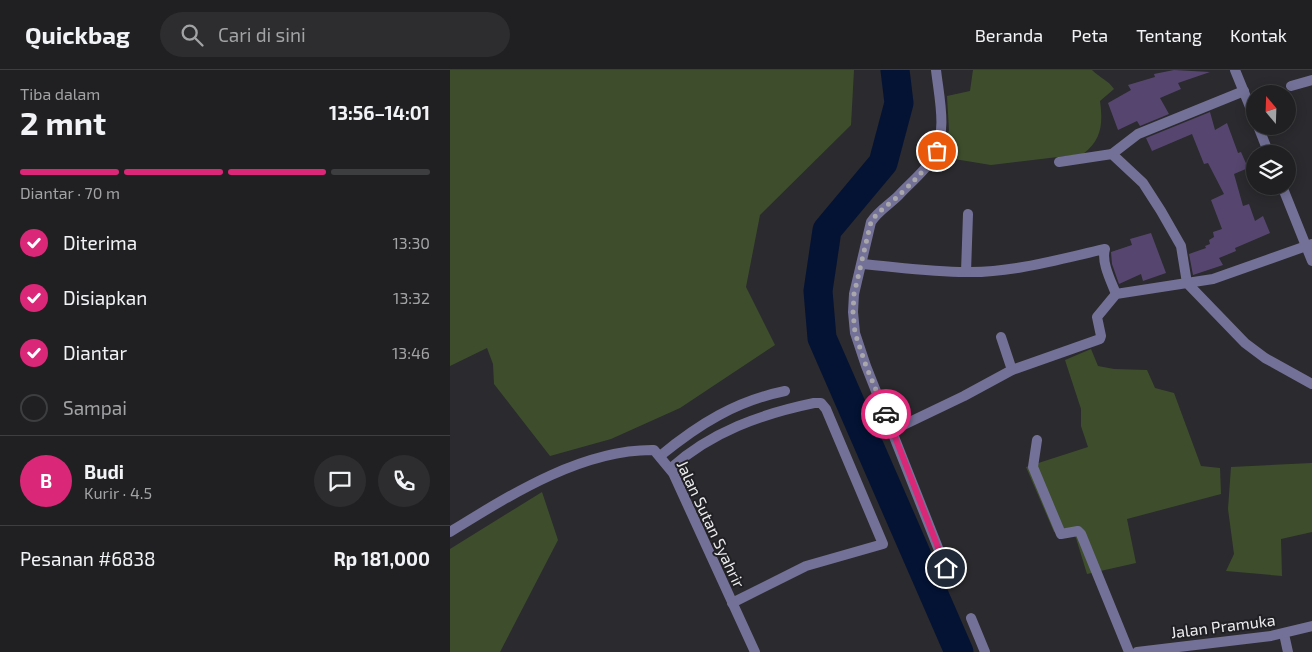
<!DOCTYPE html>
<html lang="id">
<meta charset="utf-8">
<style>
body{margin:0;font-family:"Exo 2",sans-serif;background:#2d2d2f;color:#f1f3f6;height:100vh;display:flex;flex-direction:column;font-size:19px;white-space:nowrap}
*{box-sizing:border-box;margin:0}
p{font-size:16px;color:#a2a3a5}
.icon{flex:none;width:28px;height:28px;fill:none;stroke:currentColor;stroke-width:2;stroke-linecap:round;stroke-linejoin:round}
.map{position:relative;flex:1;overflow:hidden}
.details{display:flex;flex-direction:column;background:#202022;width:450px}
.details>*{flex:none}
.needle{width:32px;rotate:341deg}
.buttons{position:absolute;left:796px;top:15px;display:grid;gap:10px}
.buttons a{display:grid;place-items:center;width:50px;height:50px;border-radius:50%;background:#202022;box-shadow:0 2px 12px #0003,0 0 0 1px #3d3e40;font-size:25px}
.pin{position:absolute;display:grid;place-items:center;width:42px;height:42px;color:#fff;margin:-21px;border:2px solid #fff;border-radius:50%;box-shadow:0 1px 5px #0007}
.courier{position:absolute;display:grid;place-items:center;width:50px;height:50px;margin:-25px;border:4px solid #db2777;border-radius:50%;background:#fff;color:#222;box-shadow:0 1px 6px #0007}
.overview em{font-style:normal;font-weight:700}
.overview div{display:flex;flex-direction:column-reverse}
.overview{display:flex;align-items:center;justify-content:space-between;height:85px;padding:0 20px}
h1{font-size:32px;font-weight:700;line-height:38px}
.bar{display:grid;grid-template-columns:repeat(4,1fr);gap:8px 5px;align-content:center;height:60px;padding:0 20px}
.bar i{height:6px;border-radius:4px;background:#3d3e40}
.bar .current{background:#db2777}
.bar p{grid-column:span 4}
.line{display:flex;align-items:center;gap:12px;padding:0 20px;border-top:1px solid #3d3e40}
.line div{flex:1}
.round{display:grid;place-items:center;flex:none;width:52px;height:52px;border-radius:26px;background:#2d2d2f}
ol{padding:0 20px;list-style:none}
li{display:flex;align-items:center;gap:15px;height:55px}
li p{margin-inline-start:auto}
li .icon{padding:5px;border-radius:50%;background:#db2777;color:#fff;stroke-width:4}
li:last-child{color:#a2a3a5}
li i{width:28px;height:28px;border:2px solid #3d3e40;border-radius:50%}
header{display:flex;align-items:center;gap:30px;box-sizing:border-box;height:70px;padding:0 25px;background:#202022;border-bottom:1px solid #3d3e40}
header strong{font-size:24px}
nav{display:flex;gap:28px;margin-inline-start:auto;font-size:18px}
.search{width:350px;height:45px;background:#2d2d2f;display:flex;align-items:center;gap:12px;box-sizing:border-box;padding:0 18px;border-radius:28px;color:#a2a3a5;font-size:19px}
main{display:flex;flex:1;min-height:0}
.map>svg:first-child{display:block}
</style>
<header>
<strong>Quickbag</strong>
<div class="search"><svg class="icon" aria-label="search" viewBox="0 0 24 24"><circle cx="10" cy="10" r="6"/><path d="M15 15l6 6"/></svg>Cari di sini</div>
<nav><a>Beranda</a><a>Peta</a><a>Tentang</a><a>Kontak</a></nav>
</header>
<main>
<section class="details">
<div class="overview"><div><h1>2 mnt</h1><p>Tiba dalam</p></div><em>13:56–14:01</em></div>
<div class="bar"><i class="current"></i><i class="current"></i><i class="current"></i><i></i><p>Diantar · 70 m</p></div>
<ol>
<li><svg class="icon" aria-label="check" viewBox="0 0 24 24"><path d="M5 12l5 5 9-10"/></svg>Diterima<p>13:30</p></li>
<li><svg class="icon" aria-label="check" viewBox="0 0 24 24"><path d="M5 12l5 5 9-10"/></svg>Disiapkan<p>13:32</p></li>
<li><svg class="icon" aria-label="check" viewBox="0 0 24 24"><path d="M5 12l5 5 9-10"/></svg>Diantar<p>13:46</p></li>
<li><i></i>Sampai</li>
</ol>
<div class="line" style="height:90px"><b class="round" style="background:#db2777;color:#fff">B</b><div><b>Budi</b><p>Kurir · 4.5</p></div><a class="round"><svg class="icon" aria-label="chat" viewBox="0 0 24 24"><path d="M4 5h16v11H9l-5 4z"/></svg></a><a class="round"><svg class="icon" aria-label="phone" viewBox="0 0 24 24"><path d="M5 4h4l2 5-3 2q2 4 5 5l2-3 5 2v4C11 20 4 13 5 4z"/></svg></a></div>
<div class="line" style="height:65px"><div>Pesanan #6838</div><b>Rp 181,000</b></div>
</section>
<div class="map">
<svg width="862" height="582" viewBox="0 0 862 582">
<rect width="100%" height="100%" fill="#2b2a2e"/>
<!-- green -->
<g fill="#3e4e2c">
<polygon points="0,0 404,0 401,55 310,145 296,217 325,275 230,338 161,369 100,386 44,314 43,294 37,278 0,296"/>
<path d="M523,0H642C650,8 658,10 664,19L650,31C653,53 652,70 633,84L541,95L492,87L499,60L497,26L520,21Z"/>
<polygon points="641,279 648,296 664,299 697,300 705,318 724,323 751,396 770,398 771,424 677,449 686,493 637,504 626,468 619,459 604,462 576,397 638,377 631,356 631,339 615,290"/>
<polygon points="862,393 862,462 831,469 832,506 776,501 784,484 778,439 781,397"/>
<polygon points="92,422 108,470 50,582 0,582 0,479"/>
</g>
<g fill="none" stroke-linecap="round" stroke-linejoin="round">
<!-- river -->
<polyline stroke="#041334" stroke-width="29" points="445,0 449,33 433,93 377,160 368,221 372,268 509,582"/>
</g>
<!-- building -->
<g fill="#56466f">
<polygon points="724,0 760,2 728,13 731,19 710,28 719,44 690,56 687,51 668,60 658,33 681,20 678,15 705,7 704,4"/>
<polygon points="760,42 765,60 777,53 788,83 791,82 798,98 784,104 793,136 799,134 805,151 813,146 820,163 785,178 786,181 769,188 773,195 743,205 739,184 756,178 755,176 760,174 759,170 764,167 763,162 772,159 761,130 774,124 758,93 754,94 742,64 702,81 696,68"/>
<polygon points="701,163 716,203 693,211 691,204 669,214 662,194 661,182 682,175 680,169"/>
</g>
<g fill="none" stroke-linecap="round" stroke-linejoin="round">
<!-- minor -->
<g stroke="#737197" stroke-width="10">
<path d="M486,0C489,27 498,63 483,88C475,101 459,114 449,125C439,135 428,141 421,152L404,224L403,242L405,263L416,296L496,498"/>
<polyline points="785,0 805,49"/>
<polyline points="841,16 862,10"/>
<polyline points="808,56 819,84"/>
<polyline points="662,84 688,64 794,21"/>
<polyline points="609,92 662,84 693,113 711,141 731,176 737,213 763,209 862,174"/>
<polyline points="832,116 862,191"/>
<path d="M412,194C447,197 481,202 516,202C562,203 610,189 655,179C651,192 661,211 666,224"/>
<polyline points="516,202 518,144"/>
<polyline points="551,267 562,300"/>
<polyline points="443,360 514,326 562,300 650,269 651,266 647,247 666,224 737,213 795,273 815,288 862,314"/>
<polyline points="587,370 583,397 611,464 628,461 631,464 679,582"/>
<path d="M210,386C249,354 286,331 335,321"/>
<path d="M221,398C261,362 311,344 364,333H371L376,339L433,474L356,496L282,533"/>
<path d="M0,462C60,425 132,379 204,380L223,403L305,582"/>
<polyline points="521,548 535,582"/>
<polyline points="834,564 838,582"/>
<polyline points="687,582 821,566 862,556"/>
</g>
</g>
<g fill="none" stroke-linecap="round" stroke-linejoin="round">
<!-- done -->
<path stroke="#a8a7ab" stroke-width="5" stroke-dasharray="0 9" d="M436,344L416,296L405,263L403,242L404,224L421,152C427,142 437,136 446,128C460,115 478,98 487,81"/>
<!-- route -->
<polyline stroke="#db2777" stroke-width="6" points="436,344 496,498"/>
</g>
<g text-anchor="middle" stroke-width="4" stroke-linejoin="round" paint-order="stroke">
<!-- street labels -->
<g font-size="16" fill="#ecebee" stroke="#212024">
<text transform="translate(261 454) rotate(65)" y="6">Jalan Sutan Syahrir</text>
<text transform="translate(773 556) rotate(-7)" y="6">Jalan Pramuka</text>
</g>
</g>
</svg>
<div class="buttons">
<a><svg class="needle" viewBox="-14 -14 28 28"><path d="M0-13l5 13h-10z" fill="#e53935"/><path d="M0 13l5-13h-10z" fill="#a2a3a5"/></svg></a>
<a><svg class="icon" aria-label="layers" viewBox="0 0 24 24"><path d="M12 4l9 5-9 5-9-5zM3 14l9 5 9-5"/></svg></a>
</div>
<div class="pin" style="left:487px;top:81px;background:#ea580c"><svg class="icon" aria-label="bag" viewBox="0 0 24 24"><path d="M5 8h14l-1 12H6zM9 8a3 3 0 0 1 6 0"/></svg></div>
<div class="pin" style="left:496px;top:498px;background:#1f2937"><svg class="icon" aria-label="home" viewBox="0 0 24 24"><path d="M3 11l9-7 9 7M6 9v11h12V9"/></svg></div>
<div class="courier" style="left:436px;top:344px"><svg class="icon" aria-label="car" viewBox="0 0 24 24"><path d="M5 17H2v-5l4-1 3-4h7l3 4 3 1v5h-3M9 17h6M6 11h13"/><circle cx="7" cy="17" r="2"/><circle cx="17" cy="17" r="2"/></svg></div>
</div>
</main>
